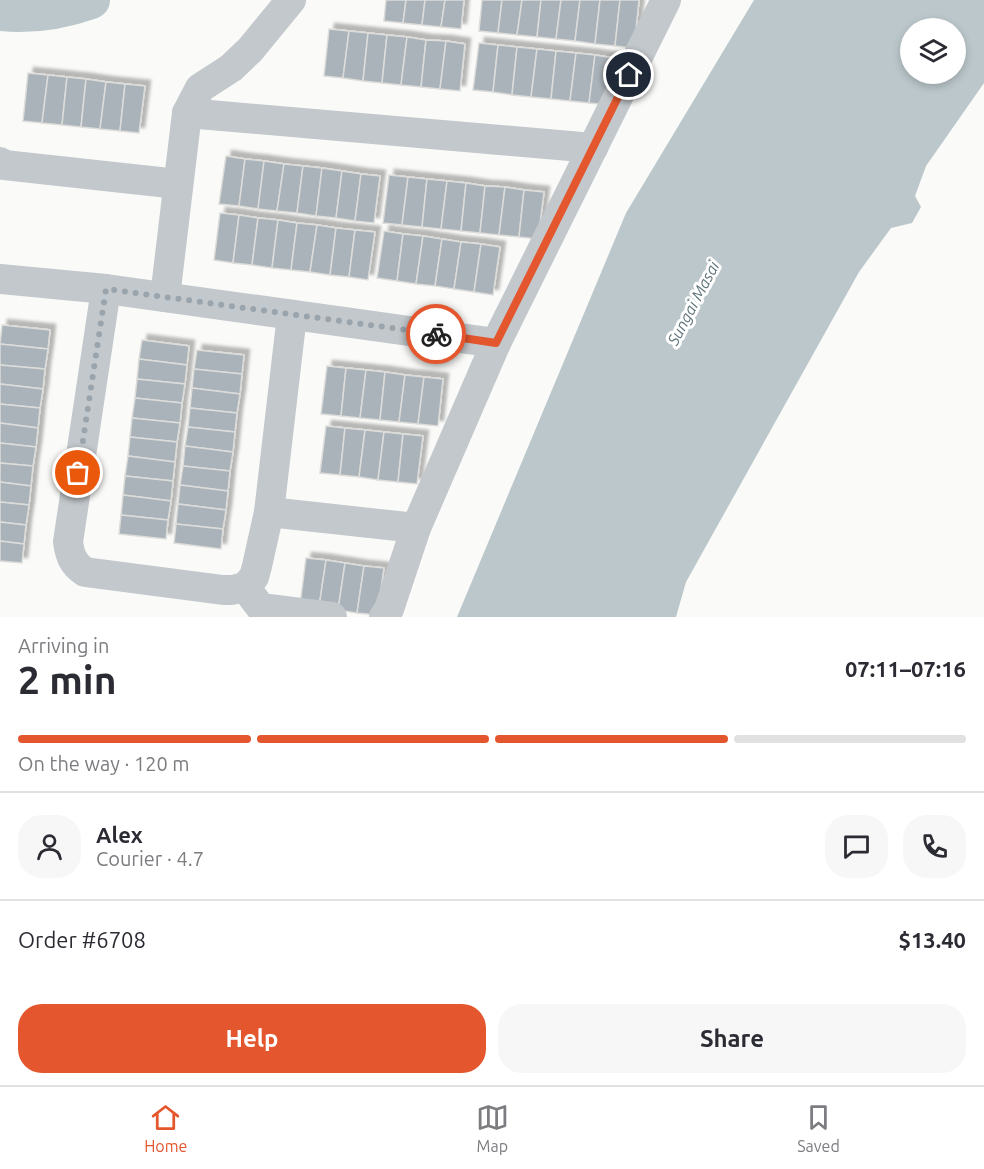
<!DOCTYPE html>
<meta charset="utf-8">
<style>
body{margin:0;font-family:Ubuntu,sans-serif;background:#f7f7f7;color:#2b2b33;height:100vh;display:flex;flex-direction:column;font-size:22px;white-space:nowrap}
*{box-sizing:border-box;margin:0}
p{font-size:20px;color:#7c7c81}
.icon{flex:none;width:33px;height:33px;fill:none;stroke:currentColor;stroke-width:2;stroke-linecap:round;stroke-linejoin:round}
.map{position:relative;height:617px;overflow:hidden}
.sheet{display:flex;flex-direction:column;background:#fff;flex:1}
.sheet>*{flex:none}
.controls{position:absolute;left:900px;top:18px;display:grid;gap:12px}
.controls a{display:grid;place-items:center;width:66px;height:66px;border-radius:50%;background:#fff;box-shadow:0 3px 9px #0003;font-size:30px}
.pin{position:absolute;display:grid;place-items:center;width:51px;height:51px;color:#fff;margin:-26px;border:3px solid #fff;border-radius:50%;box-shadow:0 2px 6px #0007}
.courier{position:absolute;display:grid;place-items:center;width:60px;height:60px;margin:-30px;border:4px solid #e4572e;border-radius:50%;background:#fff;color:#222;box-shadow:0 2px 8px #0007}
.head em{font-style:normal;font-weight:600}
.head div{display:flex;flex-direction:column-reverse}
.head{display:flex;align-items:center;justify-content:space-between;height:102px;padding:0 18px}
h1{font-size:39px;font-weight:600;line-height:45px}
.bar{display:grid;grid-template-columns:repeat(4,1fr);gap:9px 6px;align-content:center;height:72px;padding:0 18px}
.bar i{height:8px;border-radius:4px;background:#e1e1e2}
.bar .on{background:#e4572e}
.bar p{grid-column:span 4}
.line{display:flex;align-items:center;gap:15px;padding:0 18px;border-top:2px solid #e1e1e2}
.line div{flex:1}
.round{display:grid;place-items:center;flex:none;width:63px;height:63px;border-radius:24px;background:#f7f7f7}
.primary-button{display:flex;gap:12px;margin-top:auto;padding:12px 18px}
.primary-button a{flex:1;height:69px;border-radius:24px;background:#e4572e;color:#fff;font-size:24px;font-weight:600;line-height:69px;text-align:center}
.primary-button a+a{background:#f7f7f7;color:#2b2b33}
.menu{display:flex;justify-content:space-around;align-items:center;height:84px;border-top:2px solid #e1e1e2;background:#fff;font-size:16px;color:#7c7c81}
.menu a{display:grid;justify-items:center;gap:3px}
.menu .on{color:#e4572e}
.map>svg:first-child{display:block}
</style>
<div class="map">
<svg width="984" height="617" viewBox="0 0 984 617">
<defs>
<filter id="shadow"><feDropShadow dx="5.5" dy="-5.5" stdDeviation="1.5" flood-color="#0004"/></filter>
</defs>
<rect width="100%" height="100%" fill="#fafaf8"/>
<!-- water -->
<path fill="#bbc7cb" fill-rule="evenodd" d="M754,0H984V83L926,166L915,196L921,207L912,223L891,228L859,272L686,582L676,617H457L626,213ZM910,28H956V74H910Z"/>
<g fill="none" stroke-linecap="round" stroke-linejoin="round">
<!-- river -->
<path stroke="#bbc7cb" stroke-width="38" d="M0,12C30,15 63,10 91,0"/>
</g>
<!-- building -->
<g fill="#aab3b9" stroke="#dcdcda" stroke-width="1.5" filter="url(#shadow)">
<polygon points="386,0 406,0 403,23 384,21"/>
<polygon points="406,0 425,0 422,25 403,23"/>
<polygon points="425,0 445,0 441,27 422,25"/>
<polygon points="445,0 464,0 461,29 441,27"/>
<polygon points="482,0 502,0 498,33 479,31"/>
<polygon points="502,0 522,0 517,35 498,33"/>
<polygon points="522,0 541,0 537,37 517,35"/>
<polygon points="541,0 561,0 556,39 537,37"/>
<polygon points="561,0 580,0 575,41 556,39"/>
<polygon points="580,0 600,0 595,44 575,41"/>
<polygon points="600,0 620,0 615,46 595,44"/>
<polygon points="620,0 639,0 634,48 615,46"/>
<polygon points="329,29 349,31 343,78 324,76"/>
<polygon points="349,31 368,33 363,81 343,78"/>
<polygon points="368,33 387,35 382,83 363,81"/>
<polygon points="387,35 407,37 401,85 382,83"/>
<polygon points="407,37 426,40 421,87 401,85"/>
<polygon points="426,40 446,41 440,89 421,87"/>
<polygon points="446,41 465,44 460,91 440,89"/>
<polygon points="479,43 498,45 493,92 473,90"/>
<polygon points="498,45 517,47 512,95 493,92"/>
<polygon points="517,47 537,49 531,97 512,95"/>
<polygon points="537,49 556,51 551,99 531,97"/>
<polygon points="556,51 576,53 570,101 551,99"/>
<polygon points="576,53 595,55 589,103 570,101"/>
<polygon points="595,55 614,58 609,105 589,103"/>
<polygon points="28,73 48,75 42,123 23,121"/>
<polygon points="48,75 67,77 62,125 42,123"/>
<polygon points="67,77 86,79 81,127 62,125"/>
<polygon points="86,79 106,82 100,129 81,127"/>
<polygon points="106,82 125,84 120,131 100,129"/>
<polygon points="125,84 145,86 139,133 120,131"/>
<polygon points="226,156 245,159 239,206 219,204"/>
<polygon points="245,159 264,161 258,209 239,206"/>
<polygon points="264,161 284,164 277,211 258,209"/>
<polygon points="284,164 303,166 297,213 277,211"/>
<polygon points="303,166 322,168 316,216 297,213"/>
<polygon points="322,168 342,171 336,218 316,216"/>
<polygon points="342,171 361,174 355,221 336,218"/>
<polygon points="361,174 380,176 374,223 355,221"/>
<polygon points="389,175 408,177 402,225 383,223"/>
<polygon points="408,177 427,179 422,227 402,225"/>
<polygon points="427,179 447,181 441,229 422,227"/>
<polygon points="447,181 466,183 461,231 441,229"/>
<polygon points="466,183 485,186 480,233 461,231"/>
<polygon points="485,186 505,187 499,235 480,233"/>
<polygon points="505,187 524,190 519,237 499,235"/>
<polygon points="524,190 544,192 538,239 519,237"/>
<polygon points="220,213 239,215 233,263 214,260"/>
<polygon points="239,215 258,218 252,265 233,263"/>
<polygon points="258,218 278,220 272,268 252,265"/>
<polygon points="278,220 297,223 291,270 272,268"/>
<polygon points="297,223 317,225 310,272 291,270"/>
<polygon points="317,225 336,228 330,275 310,272"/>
<polygon points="336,228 355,230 349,277 330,275"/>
<polygon points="355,230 375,232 368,280 349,277"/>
<polygon points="384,231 403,234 397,281 377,278"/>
<polygon points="403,234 423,236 416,284 397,281"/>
<polygon points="423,236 442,239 435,286 416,284"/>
<polygon points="442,239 461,242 454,289 435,286"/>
<polygon points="461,242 481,244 474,292 454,289"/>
<polygon points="481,244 500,247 493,295 474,292"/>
<polygon points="2,325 50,330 48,349 0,344"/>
<polygon points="142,340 189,346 187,365 139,359"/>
<polygon points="0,344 48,349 45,369 0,365"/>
<polygon points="197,350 244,355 242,374 194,369"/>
<polygon points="139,359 187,365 185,384 137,379"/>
<polygon points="0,365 45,369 43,389 0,384"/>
<polygon points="327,366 346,368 341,416 321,414"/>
<polygon points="346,368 366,370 360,418 341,416"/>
<polygon points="194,369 242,374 240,394 192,388"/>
<polygon points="366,370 385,372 380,420 360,418"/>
<polygon points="385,372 405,375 399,422 380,420"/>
<polygon points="405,375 424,377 418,424 399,422"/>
<polygon points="424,377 443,379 438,426 418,424"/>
<polygon points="137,379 185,384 182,403 135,398"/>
<polygon points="0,384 43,389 40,408 0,404"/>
<polygon points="192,388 240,394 237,413 190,408"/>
<polygon points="135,398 182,403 180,423 132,418"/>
<polygon points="0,404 40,408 38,428 0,423"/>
<polygon points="190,408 237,413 235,432 188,427"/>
<polygon points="132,418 180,423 177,442 130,437"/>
<polygon points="0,423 38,428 36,447 0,443"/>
<polygon points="326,426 345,428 340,475 320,473"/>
<polygon points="188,427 235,432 233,452 185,446"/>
<polygon points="345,428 365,430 359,477 340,475"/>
<polygon points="365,430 384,432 378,480 359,477"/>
<polygon points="384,432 403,434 398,482 378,480"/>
<polygon points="403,434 423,436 417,484 398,482"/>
<polygon points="130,437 177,442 175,462 128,456"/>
<polygon points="0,443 36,447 33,466 0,463"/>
<polygon points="185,446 233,452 230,471 183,466"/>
<polygon points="128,456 175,462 173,481 125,476"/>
<polygon points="0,463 33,466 31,486 0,482"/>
<polygon points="183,466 230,471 228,491 180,485"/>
<polygon points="125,476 173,481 171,501 123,495"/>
<polygon points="0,482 31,486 29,505 0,502"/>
<polygon points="180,485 228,491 226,510 178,504"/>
<polygon points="123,495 171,501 168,520 121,515"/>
<polygon points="0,502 29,505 26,525 0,522"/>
<polygon points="178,504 226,510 223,529 176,524"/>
<polygon points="121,515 168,520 166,539 119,534"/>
<polygon points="0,522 26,525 24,544 0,541"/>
<polygon points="176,524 223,529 221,549 174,543"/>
<polygon points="0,541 24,544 22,563 0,561"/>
<polygon points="306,558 326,560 319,607 300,605"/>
<polygon points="326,560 345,563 338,610 319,607"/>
<polygon points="345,563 364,566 357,613 338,610"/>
<polygon points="364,566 384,568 377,615 357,613"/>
</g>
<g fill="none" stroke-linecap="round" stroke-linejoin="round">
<!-- minor -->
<g stroke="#c3c8cc" stroke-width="30">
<polyline points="187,113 593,148"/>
<polyline points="0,162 4,165 178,184"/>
<polyline points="0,279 106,289 496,343"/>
<path d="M106,289L68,542C70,556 73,564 85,572L223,590H232L245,587L254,577L257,566L269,512L292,315"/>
<polyline points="165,297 187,113 200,88 231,68 250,50 291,0"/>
<polyline points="269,512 416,528"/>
<polyline points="245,587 261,608 332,617"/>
<polyline points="384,617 389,609 416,528 496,343 666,0"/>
</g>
</g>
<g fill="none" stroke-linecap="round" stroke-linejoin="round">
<!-- done -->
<polyline stroke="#99a4ac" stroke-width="6" stroke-dasharray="0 10.8" points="78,473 106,289 436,334"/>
<!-- route -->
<polyline stroke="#e4572e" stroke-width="8" points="436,334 496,343 629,75"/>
</g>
<g text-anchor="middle" stroke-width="6" stroke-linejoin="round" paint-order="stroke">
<!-- water labels -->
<g font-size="16" font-style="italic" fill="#60757c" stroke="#fff">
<text transform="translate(693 303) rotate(-62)" y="6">Sungai Masai</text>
</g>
</g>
</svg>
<div class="controls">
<a><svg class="icon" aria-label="layers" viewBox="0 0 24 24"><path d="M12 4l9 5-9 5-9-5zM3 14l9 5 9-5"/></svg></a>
</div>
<div class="pin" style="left:78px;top:473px;background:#ea580c"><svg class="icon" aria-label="bag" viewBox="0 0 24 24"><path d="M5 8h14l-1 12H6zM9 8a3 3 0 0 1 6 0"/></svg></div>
<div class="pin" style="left:629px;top:75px;background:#1f2937"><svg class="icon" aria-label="home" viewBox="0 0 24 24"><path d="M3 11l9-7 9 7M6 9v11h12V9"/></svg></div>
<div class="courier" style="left:436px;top:334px"><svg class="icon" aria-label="bike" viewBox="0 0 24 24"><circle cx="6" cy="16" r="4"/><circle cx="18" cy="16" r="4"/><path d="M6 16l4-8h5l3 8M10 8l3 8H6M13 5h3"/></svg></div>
</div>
<section class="sheet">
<div class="head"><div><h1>2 min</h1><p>Arriving in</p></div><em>07:11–07:16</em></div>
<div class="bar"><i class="on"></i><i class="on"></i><i class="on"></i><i></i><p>On the way · 120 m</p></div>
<div class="line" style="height:108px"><a class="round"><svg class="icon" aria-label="person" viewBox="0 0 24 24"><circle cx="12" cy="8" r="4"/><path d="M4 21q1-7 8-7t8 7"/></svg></a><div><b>Alex</b><p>Courier · 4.7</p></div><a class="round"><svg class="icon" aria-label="chat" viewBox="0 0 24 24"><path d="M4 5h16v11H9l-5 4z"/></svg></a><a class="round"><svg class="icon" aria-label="phone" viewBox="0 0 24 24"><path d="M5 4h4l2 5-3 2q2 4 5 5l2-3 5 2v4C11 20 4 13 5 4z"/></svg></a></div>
<div class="line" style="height:78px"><div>Order #6708</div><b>$13.40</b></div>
<div class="primary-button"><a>Help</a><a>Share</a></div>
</section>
<nav class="menu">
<a class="on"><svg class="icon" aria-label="home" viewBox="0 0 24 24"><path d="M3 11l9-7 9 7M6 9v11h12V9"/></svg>Home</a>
<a><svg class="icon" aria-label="map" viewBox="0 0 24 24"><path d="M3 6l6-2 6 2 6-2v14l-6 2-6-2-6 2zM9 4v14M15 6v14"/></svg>Map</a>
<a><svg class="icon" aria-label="saved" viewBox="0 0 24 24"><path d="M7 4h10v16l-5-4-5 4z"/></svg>Saved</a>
</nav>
